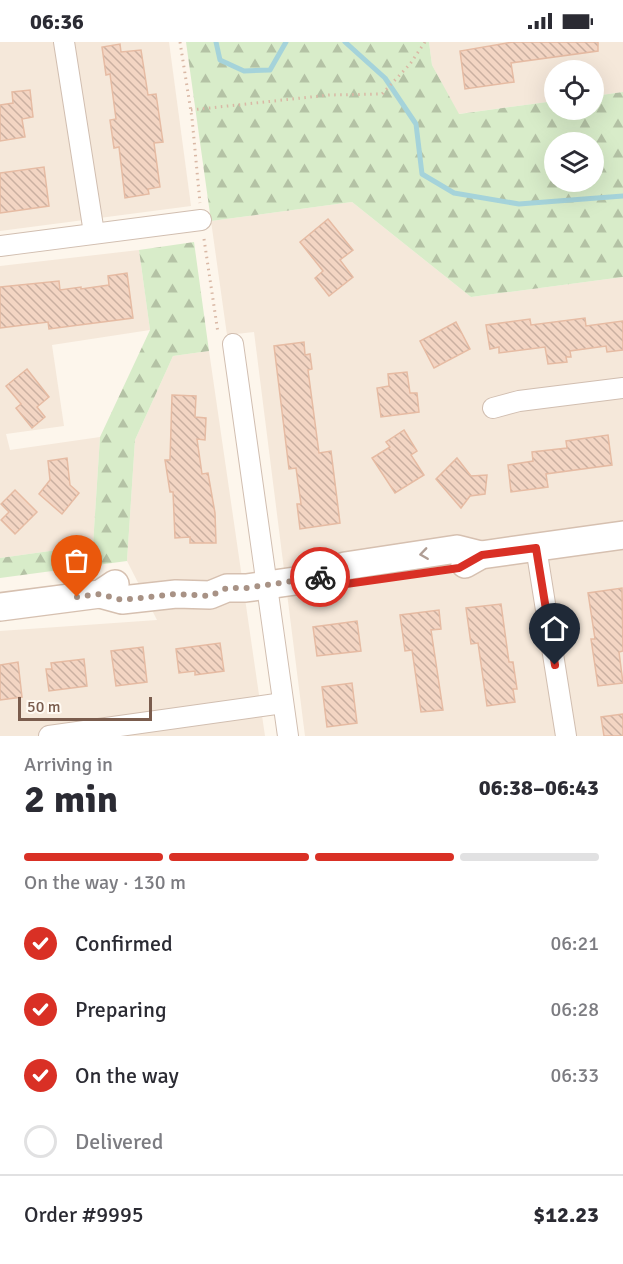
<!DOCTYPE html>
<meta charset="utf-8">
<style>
body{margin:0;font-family:Signika,sans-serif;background:#f2f2f3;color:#2b2b33;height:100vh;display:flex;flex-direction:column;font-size:22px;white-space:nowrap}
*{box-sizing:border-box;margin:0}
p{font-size:20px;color:#7c7c81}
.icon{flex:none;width:33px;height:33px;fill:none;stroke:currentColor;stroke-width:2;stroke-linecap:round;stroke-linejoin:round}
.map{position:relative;height:694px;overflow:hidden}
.side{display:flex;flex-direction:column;background:#fff;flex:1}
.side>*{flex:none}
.controls{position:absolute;left:544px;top:18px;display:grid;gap:12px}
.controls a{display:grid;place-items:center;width:60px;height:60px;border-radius:50%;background:#fff;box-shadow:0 6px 24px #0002;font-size:30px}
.scale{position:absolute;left:18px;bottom:15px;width:134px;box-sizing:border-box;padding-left:6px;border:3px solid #7a5c4d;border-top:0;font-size:16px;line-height:21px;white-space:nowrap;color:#7a5c4d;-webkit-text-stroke:4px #fffaf3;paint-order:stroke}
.pin{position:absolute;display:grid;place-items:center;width:51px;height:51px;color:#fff;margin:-62px -26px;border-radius:50% 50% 50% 0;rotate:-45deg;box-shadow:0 0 6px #0007}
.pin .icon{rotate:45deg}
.courier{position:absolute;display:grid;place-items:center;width:60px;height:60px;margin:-30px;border:4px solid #d93025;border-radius:50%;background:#fff;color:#222;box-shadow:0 2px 8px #0007}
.head em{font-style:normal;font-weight:800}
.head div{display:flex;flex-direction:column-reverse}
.head{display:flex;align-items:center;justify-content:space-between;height:102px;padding:0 24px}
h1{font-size:39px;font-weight:800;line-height:45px}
.bar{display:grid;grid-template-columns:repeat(4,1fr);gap:9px 6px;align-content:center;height:72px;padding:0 24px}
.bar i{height:8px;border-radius:4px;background:#e1e1e2}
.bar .selected{background:#d93025}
.bar p{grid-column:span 4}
.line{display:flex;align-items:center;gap:15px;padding:0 24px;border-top:2px solid #e1e1e2}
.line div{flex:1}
ol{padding:0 24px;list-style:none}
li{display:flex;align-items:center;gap:18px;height:66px}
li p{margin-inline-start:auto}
li .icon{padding:6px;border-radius:50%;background:#d93025;color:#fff;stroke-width:4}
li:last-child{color:#7c7c81}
li i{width:33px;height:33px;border:3px solid #e1e1e2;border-radius:50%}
.status{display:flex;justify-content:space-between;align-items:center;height:42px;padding:0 30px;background:#fff;direction:ltr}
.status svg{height:16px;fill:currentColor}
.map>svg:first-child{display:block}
</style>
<div class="status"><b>06:36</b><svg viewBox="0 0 49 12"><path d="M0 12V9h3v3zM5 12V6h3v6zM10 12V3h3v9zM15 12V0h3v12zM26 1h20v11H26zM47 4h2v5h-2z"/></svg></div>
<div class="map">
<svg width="623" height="694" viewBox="0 0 623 694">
<defs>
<pattern id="forest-firs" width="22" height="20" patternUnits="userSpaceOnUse" patternTransform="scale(1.5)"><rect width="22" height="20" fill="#d8ecc9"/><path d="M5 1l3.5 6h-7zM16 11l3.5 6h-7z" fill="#b4c2a5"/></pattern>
<pattern id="building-back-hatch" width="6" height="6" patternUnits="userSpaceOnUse" patternTransform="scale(1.5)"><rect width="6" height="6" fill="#f3d5c3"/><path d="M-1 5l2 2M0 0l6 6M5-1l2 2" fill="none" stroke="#cab0a1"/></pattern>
</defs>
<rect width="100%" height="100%" fill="#fdf6ec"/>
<!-- residential -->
<g fill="#f5e8da">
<polygon points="0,0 169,0 191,164 0,189"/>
<polygon points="429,0 623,0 623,50 594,54 594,28 555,28 555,59 458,72 432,23"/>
<polygon points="352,160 471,255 623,235 623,694 305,694 254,290 227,293 211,179"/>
<polygon points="139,208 150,288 52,303 64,384 6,392 10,408 100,395 93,503 0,516 0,224"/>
<polygon points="209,309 265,694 0,694 0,589 157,578 127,519 135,398 173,314"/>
</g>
<!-- forest -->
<g fill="url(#forest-firs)" fill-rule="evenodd">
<path d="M186,0H429L432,23L459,72L555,59V68H594V54L623,50V235L471,255L352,160L211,179ZM555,100H594V140H555Z"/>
<polygon points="194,200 209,309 173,314 135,398 127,519 0,536 0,516 93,503 100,395 150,288 139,208"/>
</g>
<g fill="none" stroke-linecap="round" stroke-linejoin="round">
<!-- stream -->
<g stroke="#a5d3da" stroke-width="5">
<polyline points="216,0 220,18 244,29 270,28 286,0"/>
<polyline points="345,0 385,36 416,82 422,132 454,151 519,162 623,154"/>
</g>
</g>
<!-- building -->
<g fill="url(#building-back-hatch)" stroke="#e6bba3" stroke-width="1.5">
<polygon points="513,0 598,0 598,9 511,21 514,40 465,47 460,9"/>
<polygon points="120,2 121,10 141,8 148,53 156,52 163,100 154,101 160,145 148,147 149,152 125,156 119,105 114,106 110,78 116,77 110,32 106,33 102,5"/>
<polygon points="30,48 33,75 22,77 25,95 0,99 0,63 13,61 12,50"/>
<polygon points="44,125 49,164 0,171 0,131"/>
<polygon points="328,177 353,208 340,218 353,235 329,254 315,236 323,229 300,200"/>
<polygon points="127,231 133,276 49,287 48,280 0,286 0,245 59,239 60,248 81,245 81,247 109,243 108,234"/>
<polygon points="585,276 586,284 623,279 623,308 607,310 606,304 570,309 571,315 566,315 567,320 548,322 545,305 499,311 499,305 490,307 486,283 530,277 531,283"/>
<polygon points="456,280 470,307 434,326 420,299"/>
<polygon points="304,300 305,313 310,312 312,327 308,328 319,411 331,409 340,481 300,487 297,462 301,462 296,426 289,427 274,304"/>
<polygon points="27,327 49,355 37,365 45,375 32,386 16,366 21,362 6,344"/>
<polygon points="407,330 410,351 417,351 419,370 381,375 377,346 389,344 388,332"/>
<polygon points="172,353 196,354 195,375 206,376 205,398 197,397 202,432 208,431 215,471 216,501 190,501 190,495 175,496 173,450 170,450 165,418 170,418"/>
<polygon points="404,388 417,409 411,413 424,433 395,451 372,416 390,405 386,400"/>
<polygon points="608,393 612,423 546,432 548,445 511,450 508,423 533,419 532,410 567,406 566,399"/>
<polygon points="67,416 70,443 79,451 62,472 39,452 50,438 48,419"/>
<polygon points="457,416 471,434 487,433 485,452 470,454 461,466 436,437"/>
<polygon points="15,448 37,470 15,492 1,478 9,470 1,462"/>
<polygon points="622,546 623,609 619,610 623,641 598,644 591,597 595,597 588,551"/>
<polygon points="501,562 509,620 513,620 517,647 513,647 515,660 487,664 478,601 471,602 466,566"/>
<polygon points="439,568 441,587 431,588 443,668 421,670 412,608 405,609 400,573"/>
<polygon points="357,579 361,609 317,614 313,585"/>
<polygon points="220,601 224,629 195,633 195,629 179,631 176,607"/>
<polygon points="143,605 147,640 116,644 111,609"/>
<polygon points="84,617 87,644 49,649 46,627 52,627 51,621"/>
<polygon points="18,620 22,655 0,658 0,623"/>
<polygon points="352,641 357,681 327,685 322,645"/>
<polygon points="623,672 623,694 604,694 601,675"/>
</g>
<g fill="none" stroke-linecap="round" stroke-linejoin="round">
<defs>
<g id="street">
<polyline points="64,0 94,191"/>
<polyline points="0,204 201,178"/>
<polyline points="233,302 288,694"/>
<polyline points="493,366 519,359 623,346"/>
<polyline points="536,505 566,694"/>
<polyline points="49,694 283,661"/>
</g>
<g id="secondary">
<polyline points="465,522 481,513 623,493"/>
<polyline points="100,552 122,558 176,552 210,553 227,546 246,546 323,535 345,524 457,507 481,513"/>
<polyline points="0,565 100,552 115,542"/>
</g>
</defs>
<!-- street casing -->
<use href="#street" stroke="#d1beb0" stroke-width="22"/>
<!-- secondary casing -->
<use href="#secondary" stroke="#d6c0b0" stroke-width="30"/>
<!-- path -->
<g stroke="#d9b8a5" stroke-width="3" stroke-dasharray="1.5 4.5" stroke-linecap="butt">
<polyline points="180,0 192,76 200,161"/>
<polyline points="191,68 329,53 382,52 410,22 425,0"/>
<polyline points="204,197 218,291"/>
</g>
<!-- street -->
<use href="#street" stroke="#fff" stroke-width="20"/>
<!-- secondary -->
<use href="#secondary" stroke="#fff" stroke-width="27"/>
</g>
<!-- one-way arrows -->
<defs><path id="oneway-chevron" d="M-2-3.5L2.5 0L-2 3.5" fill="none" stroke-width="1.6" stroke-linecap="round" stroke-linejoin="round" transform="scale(1.5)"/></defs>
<use stroke="#af9d94" href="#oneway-chevron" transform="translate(424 512) rotate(172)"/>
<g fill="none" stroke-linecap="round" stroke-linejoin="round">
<!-- done -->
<polyline stroke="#a89285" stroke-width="6" stroke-dasharray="0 10.8" points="77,555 100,552 122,558 176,552 210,554 227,546 246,546 320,535"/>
<!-- route -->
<polyline stroke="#d93025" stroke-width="8" points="320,535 346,542 459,526 482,513 536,506 555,623"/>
</g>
</svg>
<div class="controls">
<a><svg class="icon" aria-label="locate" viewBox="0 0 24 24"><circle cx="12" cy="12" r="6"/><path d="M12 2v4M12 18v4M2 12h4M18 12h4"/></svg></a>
<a><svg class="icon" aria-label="layers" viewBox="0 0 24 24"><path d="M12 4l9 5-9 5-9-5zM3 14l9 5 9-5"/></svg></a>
</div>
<div class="scale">50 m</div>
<div class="pin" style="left:77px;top:555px;background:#ea580c"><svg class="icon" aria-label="bag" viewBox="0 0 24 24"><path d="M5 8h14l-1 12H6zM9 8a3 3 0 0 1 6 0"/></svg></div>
<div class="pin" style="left:555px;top:623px;background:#1f2937"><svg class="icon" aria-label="home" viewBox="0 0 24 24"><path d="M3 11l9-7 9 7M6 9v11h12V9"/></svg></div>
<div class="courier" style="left:320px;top:535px"><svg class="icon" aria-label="bike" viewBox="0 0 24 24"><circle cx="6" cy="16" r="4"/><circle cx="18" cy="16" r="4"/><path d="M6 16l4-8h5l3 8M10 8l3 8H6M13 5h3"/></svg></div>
</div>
<section class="side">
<div class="head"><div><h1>2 min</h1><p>Arriving in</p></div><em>06:38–06:43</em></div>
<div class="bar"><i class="selected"></i><i class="selected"></i><i class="selected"></i><i></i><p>On the way · 130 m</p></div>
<ol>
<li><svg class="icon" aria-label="check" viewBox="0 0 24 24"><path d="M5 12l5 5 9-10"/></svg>Confirmed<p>06:21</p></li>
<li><svg class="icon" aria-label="check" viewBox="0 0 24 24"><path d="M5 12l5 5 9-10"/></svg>Preparing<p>06:28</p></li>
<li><svg class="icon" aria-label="check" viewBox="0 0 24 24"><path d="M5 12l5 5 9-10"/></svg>On the way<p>06:33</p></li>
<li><i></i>Delivered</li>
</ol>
<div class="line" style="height:78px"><div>Order #9995</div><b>$12.23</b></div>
</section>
